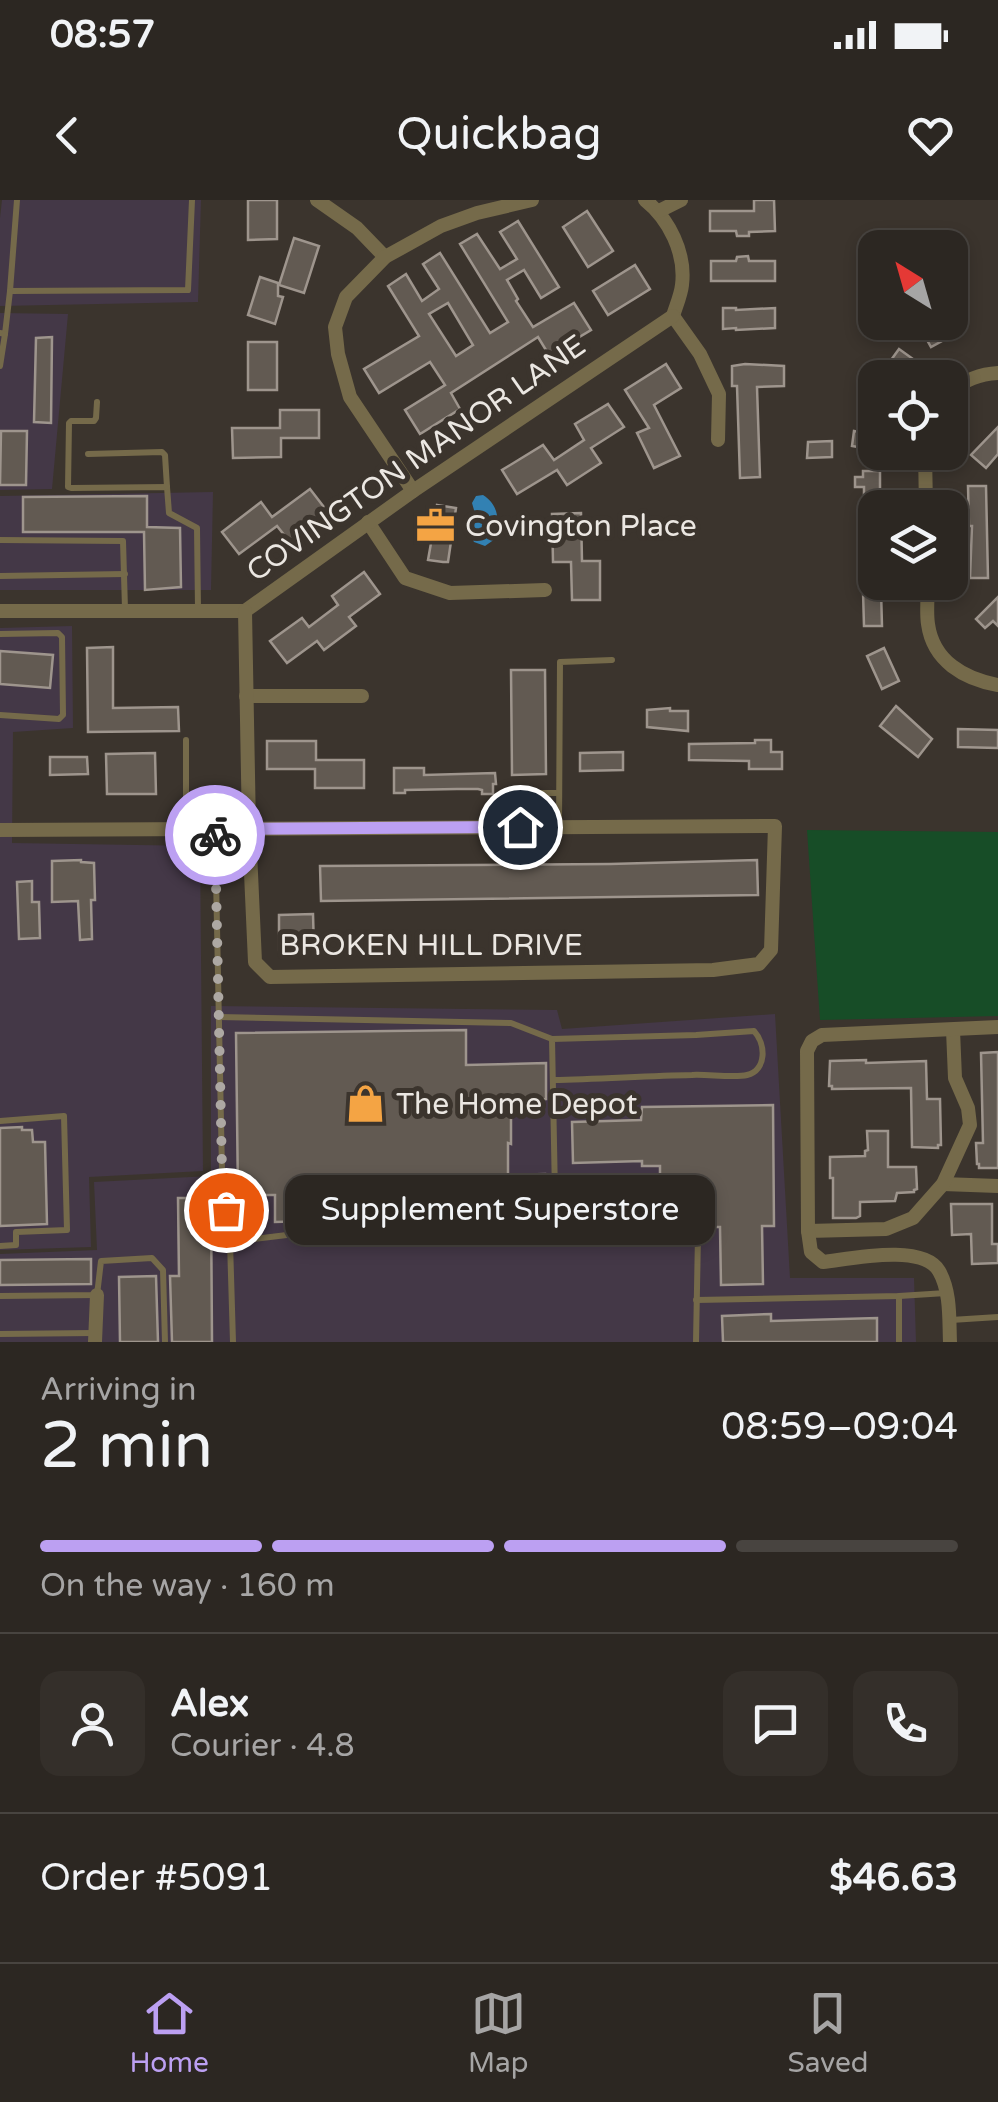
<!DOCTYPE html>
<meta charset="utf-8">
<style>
body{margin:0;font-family:"Varela Round",sans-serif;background:#342f2a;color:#f1f3f6;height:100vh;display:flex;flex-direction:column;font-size:38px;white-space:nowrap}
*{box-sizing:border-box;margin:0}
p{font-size:32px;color:#a6a5a5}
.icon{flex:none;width:55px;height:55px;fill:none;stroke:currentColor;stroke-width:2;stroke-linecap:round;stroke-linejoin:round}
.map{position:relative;height:1142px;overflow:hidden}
.sheet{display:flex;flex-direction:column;background:#2c2722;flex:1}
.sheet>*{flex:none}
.needle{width:65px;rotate:323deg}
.tools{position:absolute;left:858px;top:30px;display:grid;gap:20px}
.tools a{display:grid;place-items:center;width:110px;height:110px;border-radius:20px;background:#2c2722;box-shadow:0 5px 15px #0003,0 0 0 2px #484440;font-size:50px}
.pin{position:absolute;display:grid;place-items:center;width:85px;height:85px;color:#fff;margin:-42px;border:5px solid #fff;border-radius:50%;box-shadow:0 2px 10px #0007}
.courier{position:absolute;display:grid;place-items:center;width:100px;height:100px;margin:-50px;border:8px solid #bca0f2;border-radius:50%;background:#fff;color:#222;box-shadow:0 2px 12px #0007}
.bubble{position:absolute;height:70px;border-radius:20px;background:#2c2722;box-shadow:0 5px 15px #0003,0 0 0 2px #484440;font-size:32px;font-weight:600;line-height:70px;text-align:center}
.overview em{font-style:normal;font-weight:600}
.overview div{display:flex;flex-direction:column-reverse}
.overview{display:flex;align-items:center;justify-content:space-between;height:170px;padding:0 40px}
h1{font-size:65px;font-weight:600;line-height:75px}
.bar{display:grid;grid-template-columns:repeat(4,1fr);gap:15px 10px;align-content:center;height:120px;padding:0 40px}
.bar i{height:12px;border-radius:8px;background:#484440}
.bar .selected{background:#bca0f2}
.bar p{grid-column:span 4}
.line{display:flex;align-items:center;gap:25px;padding:0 40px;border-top:2px solid #484440}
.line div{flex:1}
.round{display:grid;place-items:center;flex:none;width:105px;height:105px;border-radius:20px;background:#342f2a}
.status{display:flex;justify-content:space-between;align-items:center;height:70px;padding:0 50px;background:#2c2722;direction:ltr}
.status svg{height:28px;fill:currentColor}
header{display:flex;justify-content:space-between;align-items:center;height:130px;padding:0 40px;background:#2c2722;font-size:45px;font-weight:600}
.tabs{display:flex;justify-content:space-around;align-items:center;height:140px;border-top:2px solid #484440;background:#2c2722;font-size:28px;color:#a6a5a5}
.tabs a{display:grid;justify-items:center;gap:5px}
.tabs .selected{color:#bca0f2}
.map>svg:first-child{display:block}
</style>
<div class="status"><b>08:57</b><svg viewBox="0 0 49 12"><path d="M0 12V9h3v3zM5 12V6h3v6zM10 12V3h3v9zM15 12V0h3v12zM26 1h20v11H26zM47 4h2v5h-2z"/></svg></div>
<header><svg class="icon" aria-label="back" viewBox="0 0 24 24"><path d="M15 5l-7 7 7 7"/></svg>Quickbag<svg class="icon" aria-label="heart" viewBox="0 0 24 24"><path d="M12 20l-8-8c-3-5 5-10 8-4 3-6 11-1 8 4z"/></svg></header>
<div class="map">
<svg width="998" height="1142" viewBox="0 0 998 1142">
<rect width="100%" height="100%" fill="#3b342d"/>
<!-- commercial -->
<g fill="#443847">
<polygon points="2,0 201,0 198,102 0,106 0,18"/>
<polygon points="0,113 68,114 52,289 0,290"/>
<polygon points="213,292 211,390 0,390 0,296"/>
<polygon points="72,426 73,528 13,532 12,643 200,646 203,971 89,977 91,1047 0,1050 0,428"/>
<polygon points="211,806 557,810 562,829 775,814 790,1078 914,1078 916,1142 0,1142 0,1054 97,1050 94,982 211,976"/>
</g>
<!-- green -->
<polygon fill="#174d27" points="807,630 998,632 998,816 820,820"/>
<!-- water -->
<path fill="#3281b3" d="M483,295C499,305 500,322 495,339L485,346L474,342L470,335L476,317L472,303L476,296Z"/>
<!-- building -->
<g fill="#625a52" stroke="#9e958d" stroke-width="2.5" fill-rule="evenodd">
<polygon points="248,0 277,0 277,39 248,40"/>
<polygon points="754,0 774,0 775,31 749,32 749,36 737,36 736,31 710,31 710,11 754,11"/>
<polygon points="587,11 613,51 588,67 563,27"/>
<path d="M518,21L559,87L541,98L524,70L507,80L518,99L516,101L533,127L574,103L591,130L549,155L538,137L451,193L460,209L420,234L405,210L445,185L430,162L379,193L364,169L419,136L388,86L406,74L422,101L439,89L423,64L440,53L490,133L508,122L460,44L477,34L500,69L517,59L500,32ZM448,103L473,145L456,156L429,114Z"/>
<polygon points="294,38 319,46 304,93 279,85"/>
<polygon points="748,56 749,61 775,61 775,81 711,81 711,61 736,61 737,57"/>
<polygon points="635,65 650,89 608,115 593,91"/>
<polygon points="260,77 278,83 278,96 283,97 275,124 248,115"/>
<polygon points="950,102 964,129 931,147 922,131 937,122 950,122"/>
<polygon points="723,108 736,108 736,110 775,108 775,128 736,130 736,128 723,129"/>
<polygon points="52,137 51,223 34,222 36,138"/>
<rect x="248" y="142" width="29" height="48"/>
<polygon points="899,149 913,159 901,178 874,178 884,165 886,167"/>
<polygon points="666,164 681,188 654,205 680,256 654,268 637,233 649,228 625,190"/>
<polygon points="745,164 784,166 784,186 757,187 760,277 740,278 737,186 732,186 732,166"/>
<polygon points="608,204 624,227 591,248 601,263 567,285 557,270 517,294 502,270 543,245 554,260 584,240 575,224"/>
<polygon points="280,210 319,210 319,238 281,238 281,257 233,258 232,228 280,228"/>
<polygon points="998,227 998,254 986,268 971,255"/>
<polygon points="1,231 27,231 26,285 0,285"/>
<polygon points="854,231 875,235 875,250 852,246"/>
<polygon points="832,241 832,257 807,258 808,242"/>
<polygon points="863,271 880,271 880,306 864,306 864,287 855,287 855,277 863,277"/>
<polygon points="968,286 986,286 988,378 970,378 972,326 969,326"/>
<polygon points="310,289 327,311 289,341 277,326 239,354 222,332 261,302 272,317"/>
<polygon points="147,296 147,327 180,328 181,387 145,390 144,332 23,332 23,297"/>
<polygon points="437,305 456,308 448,362 443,362 428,360 433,332 427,331 430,317 435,318"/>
<polygon points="581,313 582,361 600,361 600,400 572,400 571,362 553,362 552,314"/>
<polygon points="863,330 875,330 875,367 864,367"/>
<polygon points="364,372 380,394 349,417 356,426 324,450 317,441 287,463 270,441 302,418 309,427 338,405 332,396"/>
<polygon points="881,390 882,426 864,426 863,391"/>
<polygon points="998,397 998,426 993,421 985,428 976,419"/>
<polygon points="113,447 113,508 178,507 179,531 88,532 87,448"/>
<polygon points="884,448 899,481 882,489 867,456"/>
<polygon points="0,451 53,455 50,488 0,484"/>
<polygon points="511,470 545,470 546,574 512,575"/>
<polygon points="896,506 932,539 918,557 880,526"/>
<polygon points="670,508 670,511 688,511 688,531 647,527 647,510"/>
<polygon points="958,529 998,530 998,548 958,547"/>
<polygon points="755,540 771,540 771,552 782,552 782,569 749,569 749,561 689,560 689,544 755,543"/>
<polygon points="267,541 316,541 316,560 364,560 364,588 315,588 315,569 267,569"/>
<polygon points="623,552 623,570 580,571 580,553"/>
<polygon points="155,553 156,594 107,594 106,554"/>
<polygon points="50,557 87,557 88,574 50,575"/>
<polygon points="394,568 424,568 424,575 495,573 496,584 493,584 493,594 482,594 482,590 478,589 457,589 405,590 405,593 394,593"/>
<polygon points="81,660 81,662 94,663 95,700 91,700 92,739 80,740 78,701 52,702 52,661"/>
<polygon points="757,660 758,695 321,701 320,666 610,664"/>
<polygon points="32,681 32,702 39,702 40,738 19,739 17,682"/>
<polygon points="313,714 314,749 279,750 279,715"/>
<polygon points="466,830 466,865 546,863 546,899 511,900 511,944 508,943 508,975 545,974 545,990 463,990 463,999 424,1000 423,992 389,992 389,1001 347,1002 347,992 319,992 320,1018 310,1021 275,1022 275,995 238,995 236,833"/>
<polygon points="998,852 998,968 979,968 979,964 977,964 976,943 983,943 981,853"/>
<polygon points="866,860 866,863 926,861 927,899 940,899 941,945 938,945 938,948 912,947 911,888 832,889 832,886 829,886 830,861"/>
<polygon points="773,905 774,1026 762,1026 763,1084 721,1085 720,1027 714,1027 714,996 696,997 696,987 678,987 678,976 660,977 660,966 642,966 642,961 573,963 572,922 641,920 642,907"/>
<polygon points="22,927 22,930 32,930 33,942 45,942 47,1024 0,1026 0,928"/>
<polygon points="867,931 888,931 888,967 916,967 917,989 914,990 914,992 897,993 895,1001 860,1002 860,1016 856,1018 833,1018 833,978 830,978 830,957 865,956 865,951 868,950"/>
<polygon points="178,998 211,998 212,1142 172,1142 170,1076 179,1076"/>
<polygon points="951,1004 992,1004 992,1044 998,1044 998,1063 972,1064 971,1034 952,1035"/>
<polygon points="91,1059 91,1084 0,1085 0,1060"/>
<polygon points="156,1076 158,1142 120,1142 119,1077"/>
<polygon points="771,1114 771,1121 877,1118 877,1142 723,1142 722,1116"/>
</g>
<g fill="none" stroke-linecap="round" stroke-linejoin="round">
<!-- service -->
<g stroke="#756a4a" stroke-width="6">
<polyline points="17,0 10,91 188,90 192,0"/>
<polyline points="0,133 5,134 10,91"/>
<polyline points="0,166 5,134"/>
<polyline points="97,202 96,218 94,221 71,221 69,223 68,287 71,288 167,287 169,313 197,328 198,409"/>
<polyline points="88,254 162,252 165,255 167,287"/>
<polyline points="0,340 123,341 125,409"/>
<polyline points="0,376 125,374"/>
<polyline points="0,434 58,433 62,437 63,515 59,519 0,515"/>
<polyline points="186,540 186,627"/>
<polyline points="518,593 559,593"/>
<polyline points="559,626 560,462 612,460"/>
<polyline points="215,629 222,970 230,1042"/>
<polyline points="219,817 511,823 552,839"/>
<path d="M553,880C600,879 646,876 692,875C706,874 735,878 747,875C767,870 766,844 754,831L696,835L552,839L555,995"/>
<polyline points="0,921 64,916 67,1030 16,1032 16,1045 0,1046"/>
<polyline points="0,1096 97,1095 101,1061 152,1058 163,1070 165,1142"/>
<polyline points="899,1096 899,1142"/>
<polyline points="696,1100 899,1096 946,1093"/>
<polyline points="951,1120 998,1117"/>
<polyline points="0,1134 94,1133"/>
<path d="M233,1142L230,1042L295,1034L334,1020L461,1014H540L562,991C616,986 672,976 698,1035L696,1142"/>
</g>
<!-- minor -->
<g stroke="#756a4a" stroke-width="14">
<polyline points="317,0 357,28 385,57"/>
<path d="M645,0C669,19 686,53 682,85C681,95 676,106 673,116"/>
<polyline points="659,11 681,0"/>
<polyline points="673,116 700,154 719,194 718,240"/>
<path d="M950,192C965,180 979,174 998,173"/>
<polyline points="925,252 926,308"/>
<polyline points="413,291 350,197 338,154 335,127 346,97 385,57 441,26 477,13 532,0"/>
<polyline points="368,322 405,378 450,393 545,390"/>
<path d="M928,382C928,396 926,411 928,424C933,461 964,479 998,485"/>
<polyline points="0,411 245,411 413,291 673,116"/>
<polyline points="246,496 362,496"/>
<polyline points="0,630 775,626 771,750 759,764 713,770 270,777 255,762 249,629 245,411"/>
<polyline points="943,984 998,986"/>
<polyline points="808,1031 886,1029 913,1018 943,984 970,925 968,908 955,878 953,830"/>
<polyline points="95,1142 97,1095"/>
<path d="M950,1142C949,1119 951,1092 939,1071C923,1043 850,1059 823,1062L811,1052L808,1031L807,851L812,841L822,835L998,827"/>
</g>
</g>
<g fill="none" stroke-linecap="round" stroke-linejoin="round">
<!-- done -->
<polyline stroke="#ada8a3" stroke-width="10" stroke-dasharray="0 18" points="215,635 222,970 226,1010"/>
<!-- route -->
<polyline stroke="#bca0f2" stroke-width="12" points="215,635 215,629 520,627"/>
</g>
<!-- icons -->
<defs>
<symbol id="office-bare" viewBox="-9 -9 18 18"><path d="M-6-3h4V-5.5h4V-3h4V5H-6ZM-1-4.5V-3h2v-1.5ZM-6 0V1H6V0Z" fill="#f4a444" stroke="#3b342d" stroke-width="2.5" paint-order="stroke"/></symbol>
<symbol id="shop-bare" viewBox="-9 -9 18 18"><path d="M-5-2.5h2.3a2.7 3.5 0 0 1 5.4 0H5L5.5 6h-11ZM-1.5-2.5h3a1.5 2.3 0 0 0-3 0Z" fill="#f4a444" stroke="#3b342d" stroke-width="2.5" paint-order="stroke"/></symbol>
</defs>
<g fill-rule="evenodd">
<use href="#office-bare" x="408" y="298" width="55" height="55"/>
<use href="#shop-bare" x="338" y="876" width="55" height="55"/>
</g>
<g text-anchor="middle" stroke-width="10" stroke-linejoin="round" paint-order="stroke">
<!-- street labels -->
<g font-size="30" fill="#ebe7e2" stroke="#3b342d">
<text transform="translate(416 258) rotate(-35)" y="10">COVINGTON MANOR LANE</text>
<text x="431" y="755">BROKEN HILL DRIVE</text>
</g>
<!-- poi labels -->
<g font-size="30" fill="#ebe7e2" stroke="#3b342d" text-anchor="start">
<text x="465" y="336">Covington Place</text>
<text x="396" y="914">The Home Depot</text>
</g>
</g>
</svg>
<div class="tools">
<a><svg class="needle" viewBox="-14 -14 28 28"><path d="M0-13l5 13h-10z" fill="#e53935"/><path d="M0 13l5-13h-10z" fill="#a6a5a5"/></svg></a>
<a><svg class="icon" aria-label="locate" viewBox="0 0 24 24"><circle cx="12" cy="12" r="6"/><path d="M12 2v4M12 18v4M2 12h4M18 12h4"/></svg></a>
<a><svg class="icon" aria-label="layers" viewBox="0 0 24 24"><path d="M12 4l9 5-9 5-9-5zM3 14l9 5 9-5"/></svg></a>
</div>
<div class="pin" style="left:226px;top:1010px;background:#ea580c"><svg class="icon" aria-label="bag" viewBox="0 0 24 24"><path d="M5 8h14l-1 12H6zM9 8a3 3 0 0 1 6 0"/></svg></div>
<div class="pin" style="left:520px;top:627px;background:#1f2937"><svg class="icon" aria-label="home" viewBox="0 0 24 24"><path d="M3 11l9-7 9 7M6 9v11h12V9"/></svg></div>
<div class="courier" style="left:215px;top:635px"><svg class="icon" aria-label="bike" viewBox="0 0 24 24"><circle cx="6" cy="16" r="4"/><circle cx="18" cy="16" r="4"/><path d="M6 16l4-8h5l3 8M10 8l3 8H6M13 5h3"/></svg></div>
<div class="bubble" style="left:285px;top:975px;width:430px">Supplement Superstore</div>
</div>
<section class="sheet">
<div class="overview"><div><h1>2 min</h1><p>Arriving in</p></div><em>08:59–09:04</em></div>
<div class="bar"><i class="selected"></i><i class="selected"></i><i class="selected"></i><i></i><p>On the way · 160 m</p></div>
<div class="line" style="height:180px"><a class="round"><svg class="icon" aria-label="person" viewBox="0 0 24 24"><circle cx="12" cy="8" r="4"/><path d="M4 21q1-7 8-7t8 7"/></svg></a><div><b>Alex</b><p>Courier · 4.8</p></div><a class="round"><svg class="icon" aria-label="chat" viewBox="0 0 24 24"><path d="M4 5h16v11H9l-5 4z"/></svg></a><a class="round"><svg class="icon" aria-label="phone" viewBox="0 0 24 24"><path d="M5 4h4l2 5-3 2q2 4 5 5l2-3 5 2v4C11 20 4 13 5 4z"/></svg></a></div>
<div class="line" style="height:130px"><div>Order #5091</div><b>$46.63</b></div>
</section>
<nav class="tabs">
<a class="selected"><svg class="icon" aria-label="home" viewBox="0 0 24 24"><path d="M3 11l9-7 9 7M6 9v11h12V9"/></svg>Home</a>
<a><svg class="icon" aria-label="map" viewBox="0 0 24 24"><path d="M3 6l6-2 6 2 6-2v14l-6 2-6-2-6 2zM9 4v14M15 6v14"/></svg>Map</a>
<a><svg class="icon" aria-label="saved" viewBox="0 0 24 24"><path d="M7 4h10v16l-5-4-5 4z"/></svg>Saved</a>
</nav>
